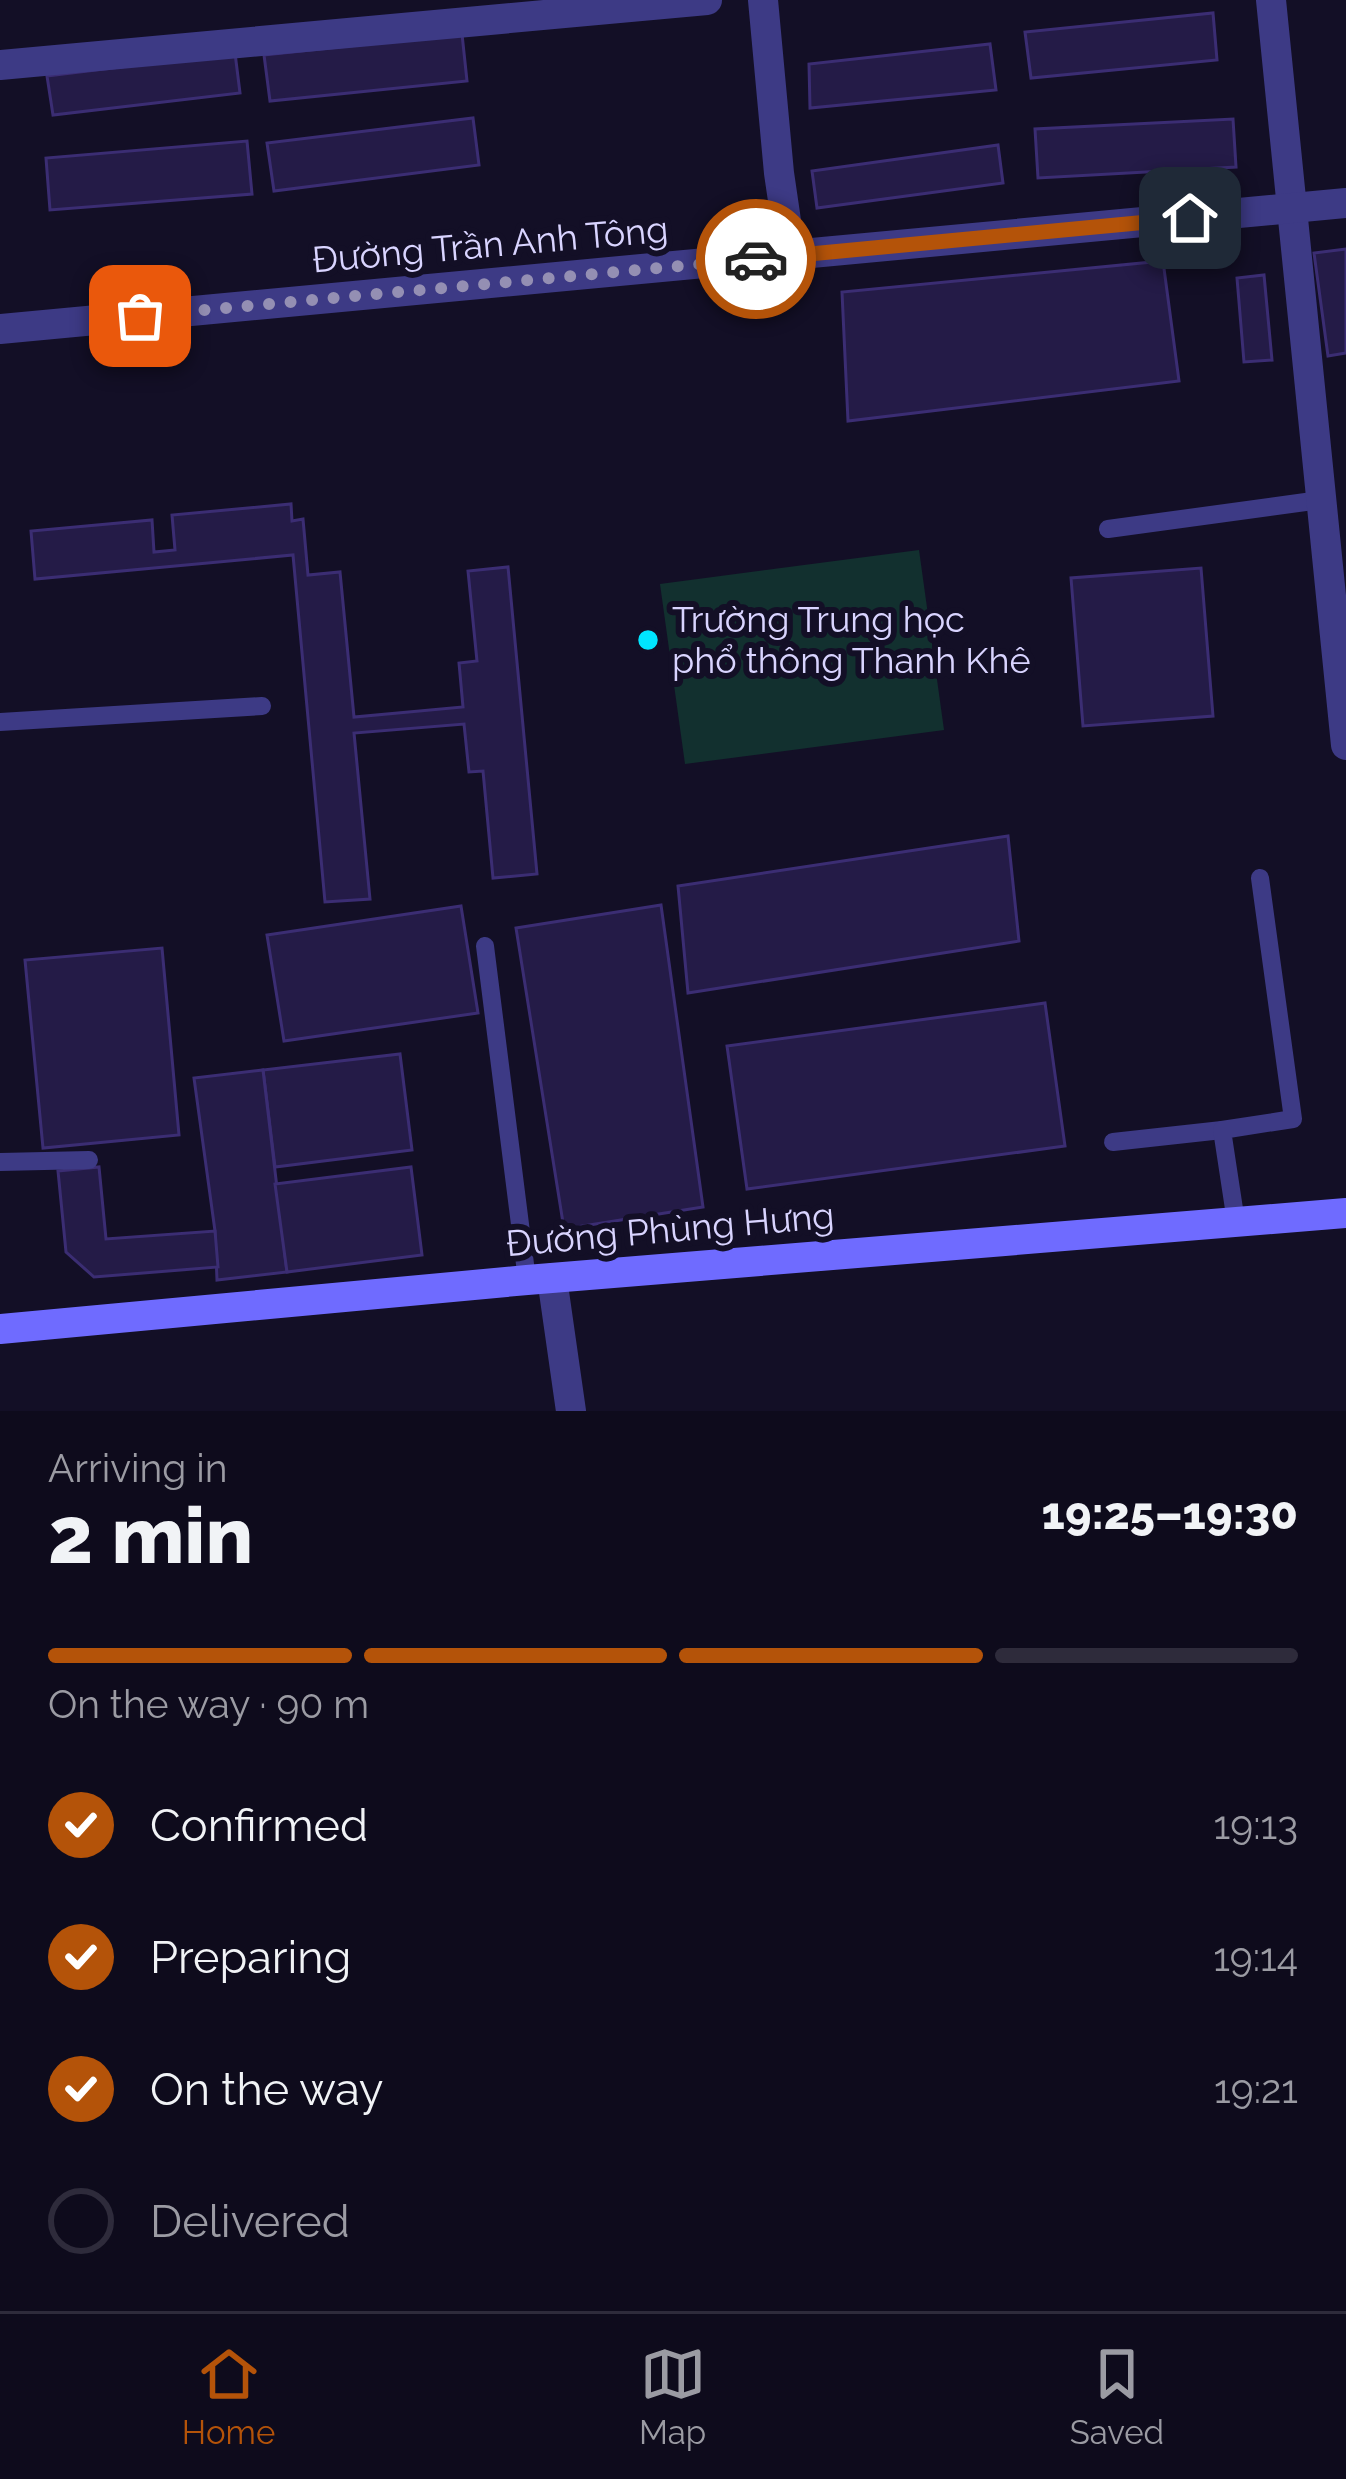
<!DOCTYPE html>
<meta charset="utf-8">
<style>
body{margin:0;font-family:Raleway,sans-serif;background:#1c1929;color:#f1f3f6;height:100vh;display:flex;flex-direction:column;font-size:45px;white-space:nowrap}
*{box-sizing:border-box;margin:0}
p{font-size:39px;color:#9b9ba3}
.icon{flex:none;width:66px;height:66px;fill:none;stroke:currentColor;stroke-width:2;stroke-linecap:round;stroke-linejoin:round}
.map{position:relative;height:1411px;overflow:hidden}
.sheet{display:flex;flex-direction:column;background:#0e0b1c;flex:1}
.sheet>*{flex:none}
.pin{position:absolute;display:grid;place-items:center;width:102px;height:102px;color:#fff;margin:-51px;border-radius:24px;box-shadow:0 6px 18px #0006}
.courier{position:absolute;display:grid;place-items:center;width:120px;height:120px;margin:-60px;border:9px solid #b45309;border-radius:50%;background:#fff;color:#222;box-shadow:0 3px 15px #0007}
.summary em{font-style:normal;font-weight:800}
.summary div{display:flex;flex-direction:column-reverse}
.summary{display:flex;align-items:center;justify-content:space-between;height:204px;padding:0 48px}
h1{font-size:78px;font-weight:800;line-height:90px}
.bar{display:grid;grid-template-columns:repeat(4,1fr);gap:18px 12px;align-content:center;height:144px;padding:0 48px}
.bar i{height:15px;border-radius:9px;background:#2e2b3b}
.bar .selected{background:#b45309}
.bar p{grid-column:span 4}
ol{padding:0 48px;list-style:none}
li{display:flex;align-items:center;gap:36px;height:132px}
li p{margin-inline-start:auto}
li .icon{padding:12px;border-radius:50%;background:#b45309;color:#fff;stroke-width:4}
li:last-child{color:#9b9ba3}
li i{width:66px;height:66px;border:6px solid #2e2b3b;border-radius:50%}
.tab-bar{display:flex;justify-content:space-around;align-items:center;height:168px;border-top:3px solid #2e2b3b;background:#0e0b1c;font-size:33px;color:#9b9ba3}
.tab-bar a{display:grid;justify-items:center;gap:6px}
.tab-bar .selected{color:#b45309}
.map>svg:first-child{display:block}
</style>
<div class="map">
<svg width="1346" height="1411" viewBox="0 0 1346 1411">
<rect width="100%" height="100%" fill="#130f26"/>
<!-- green -->
<polygon fill="#12302f" points="919,550 944,730 685,764 660,584"/>
<!-- building -->
<g fill="#241b47" stroke="#3b2d73" stroke-width="3">
<polygon points="1213,13 1217,60 1031,78 1025,32"/>
<polygon points="462,34 467,81 270,101 264,55"/>
<polygon points="990,44 996,90 810,108 809,64"/>
<polygon points="235,53 240,93 53,115 47,76"/>
<polygon points="473,118 479,165 274,191 267,143"/>
<polygon points="1233,119 1236,167 1038,178 1035,129"/>
<polygon points="247,141 252,194 50,210 46,158"/>
<polygon points="998,145 1003,183 817,208 812,171"/>
<polygon points="1346,249 1346,353 1328,356 1314,253"/>
<polygon points="1163,261 1179,381 848,421 842,292"/>
<polygon points="1264,275 1272,360 1244,362 1237,278"/>
<polygon points="291,504 292,521 303,519 308,575 340,572 354,717 463,707 459,663 477,661 468,571 508,567 537,874 493,878 483,771 469,772 464,724 354,733 370,899 325,902 293,555 35,579 31,531 152,520 154,552 175,550 172,515"/>
<polygon points="1201,568 1213,716 1083,726 1071,578"/>
<polygon points="1008,836 1019,941 688,993 678,886"/>
<polygon points="661,905 703,1207 564,1229 516,928"/>
<polygon points="461,906 478,1013 284,1041 267,935"/>
<polygon points="162,948 179,1135 43,1148 25,960"/>
<polygon points="1045,1003 1065,1146 747,1189 727,1046"/>
<polygon points="400,1054 412,1150 275,1167 263,1070"/>
<polygon points="263,1070 287,1272 217,1280 215,1231 194,1078"/>
<polygon points="99,1167 106,1239 215,1231 218,1267 94,1277 66,1252 58,1171"/>
<polygon points="411,1167 422,1255 287,1272 275,1184"/>
</g>
<g fill="none" stroke-linecap="round" stroke-linejoin="round">
<!-- lane -->
<g stroke="#3d3a85" stroke-width="18">
<polyline points="1108,529 1320,500"/>
<polyline points="0,722 262,706"/>
<polyline points="485,946 527,1280"/>
<polyline points="1113,1142 1222,1130"/>
<polyline points="0,1162 89,1160"/>
<polyline points="1236,1222 1222,1130 1293,1119 1260,878"/>
</g>
<!-- street -->
<g stroke="#3d3a85" stroke-width="30">
<polyline points="763,0 779,173 791,255"/>
<polyline points="1271,0 1346,745"/>
<polyline points="0,65 707,0"/>
<polyline points="0,329 1346,203"/>
<polyline points="552,1278 571,1411"/>
</g>
<!-- secondary -->
<polyline stroke="#6f6bff" stroke-width="30" points="0,1329 527,1280 1346,1213"/>
</g>
<g fill="none" stroke-linecap="round" stroke-linejoin="round">
<!-- done -->
<polyline stroke="#948fb3" stroke-width="12" stroke-dasharray="0 21.6" points="140,316 756,259"/>
<!-- route -->
<polyline stroke="#b45309" stroke-width="15" points="756,259 1190,218"/>
</g>
<!-- markers -->
<circle fill="#00e5ff" stroke="#130f26" stroke-width="4.5" cx="648" cy="640" r="12"/>
<g text-anchor="middle" stroke-width="12" stroke-linejoin="round" paint-order="stroke">
<!-- street labels -->
<g font-size="36" fill="#d9d4ff" stroke="#130f26">
<text transform="translate(490 244) rotate(-5)" y="13">Đường Trần Anh Tông</text>
<text transform="translate(670 1229) rotate(-5)" y="13">Đường Phùng Hưng</text>
</g>
<!-- poi labels -->
<g font-size="36" fill="#d9d4ff" stroke="#130f26" text-anchor="start">
<text x="672" y="632">Trường Trung học<tspan x="672" dy="41">phổ thông Thanh Khê</tspan></text>
</g>
</g>
</svg>
<div class="pin" style="left:140px;top:316px;background:#ea580c"><svg class="icon" aria-label="bag" viewBox="0 0 24 24"><path d="M5 8h14l-1 12H6zM9 8a3 3 0 0 1 6 0"/></svg></div>
<div class="pin" style="left:1190px;top:218px;background:#1f2937"><svg class="icon" aria-label="home" viewBox="0 0 24 24"><path d="M3 11l9-7 9 7M6 9v11h12V9"/></svg></div>
<div class="courier" style="left:756px;top:259px"><svg class="icon" aria-label="car" viewBox="0 0 24 24"><path d="M5 17H2v-5l4-1 3-4h7l3 4 3 1v5h-3M9 17h6M6 11h13"/><circle cx="7" cy="17" r="2"/><circle cx="17" cy="17" r="2"/></svg></div>
</div>
<section class="sheet">
<div class="summary"><div><h1>2 min</h1><p>Arriving in</p></div><em>19:25–19:30</em></div>
<div class="bar"><i class="selected"></i><i class="selected"></i><i class="selected"></i><i></i><p>On the way · 90 m</p></div>
<ol>
<li><svg class="icon" aria-label="check" viewBox="0 0 24 24"><path d="M5 12l5 5 9-10"/></svg>Confirmed<p>19:13</p></li>
<li><svg class="icon" aria-label="check" viewBox="0 0 24 24"><path d="M5 12l5 5 9-10"/></svg>Preparing<p>19:14</p></li>
<li><svg class="icon" aria-label="check" viewBox="0 0 24 24"><path d="M5 12l5 5 9-10"/></svg>On the way<p>19:21</p></li>
<li><i></i>Delivered</li>
</ol>
</section>
<nav class="tab-bar">
<a class="selected"><svg class="icon" aria-label="home" viewBox="0 0 24 24"><path d="M3 11l9-7 9 7M6 9v11h12V9"/></svg>Home</a>
<a><svg class="icon" aria-label="map" viewBox="0 0 24 24"><path d="M3 6l6-2 6 2 6-2v14l-6 2-6-2-6 2zM9 4v14M15 6v14"/></svg>Map</a>
<a><svg class="icon" aria-label="saved" viewBox="0 0 24 24"><path d="M7 4h10v16l-5-4-5 4z"/></svg>Saved</a>
</nav>
